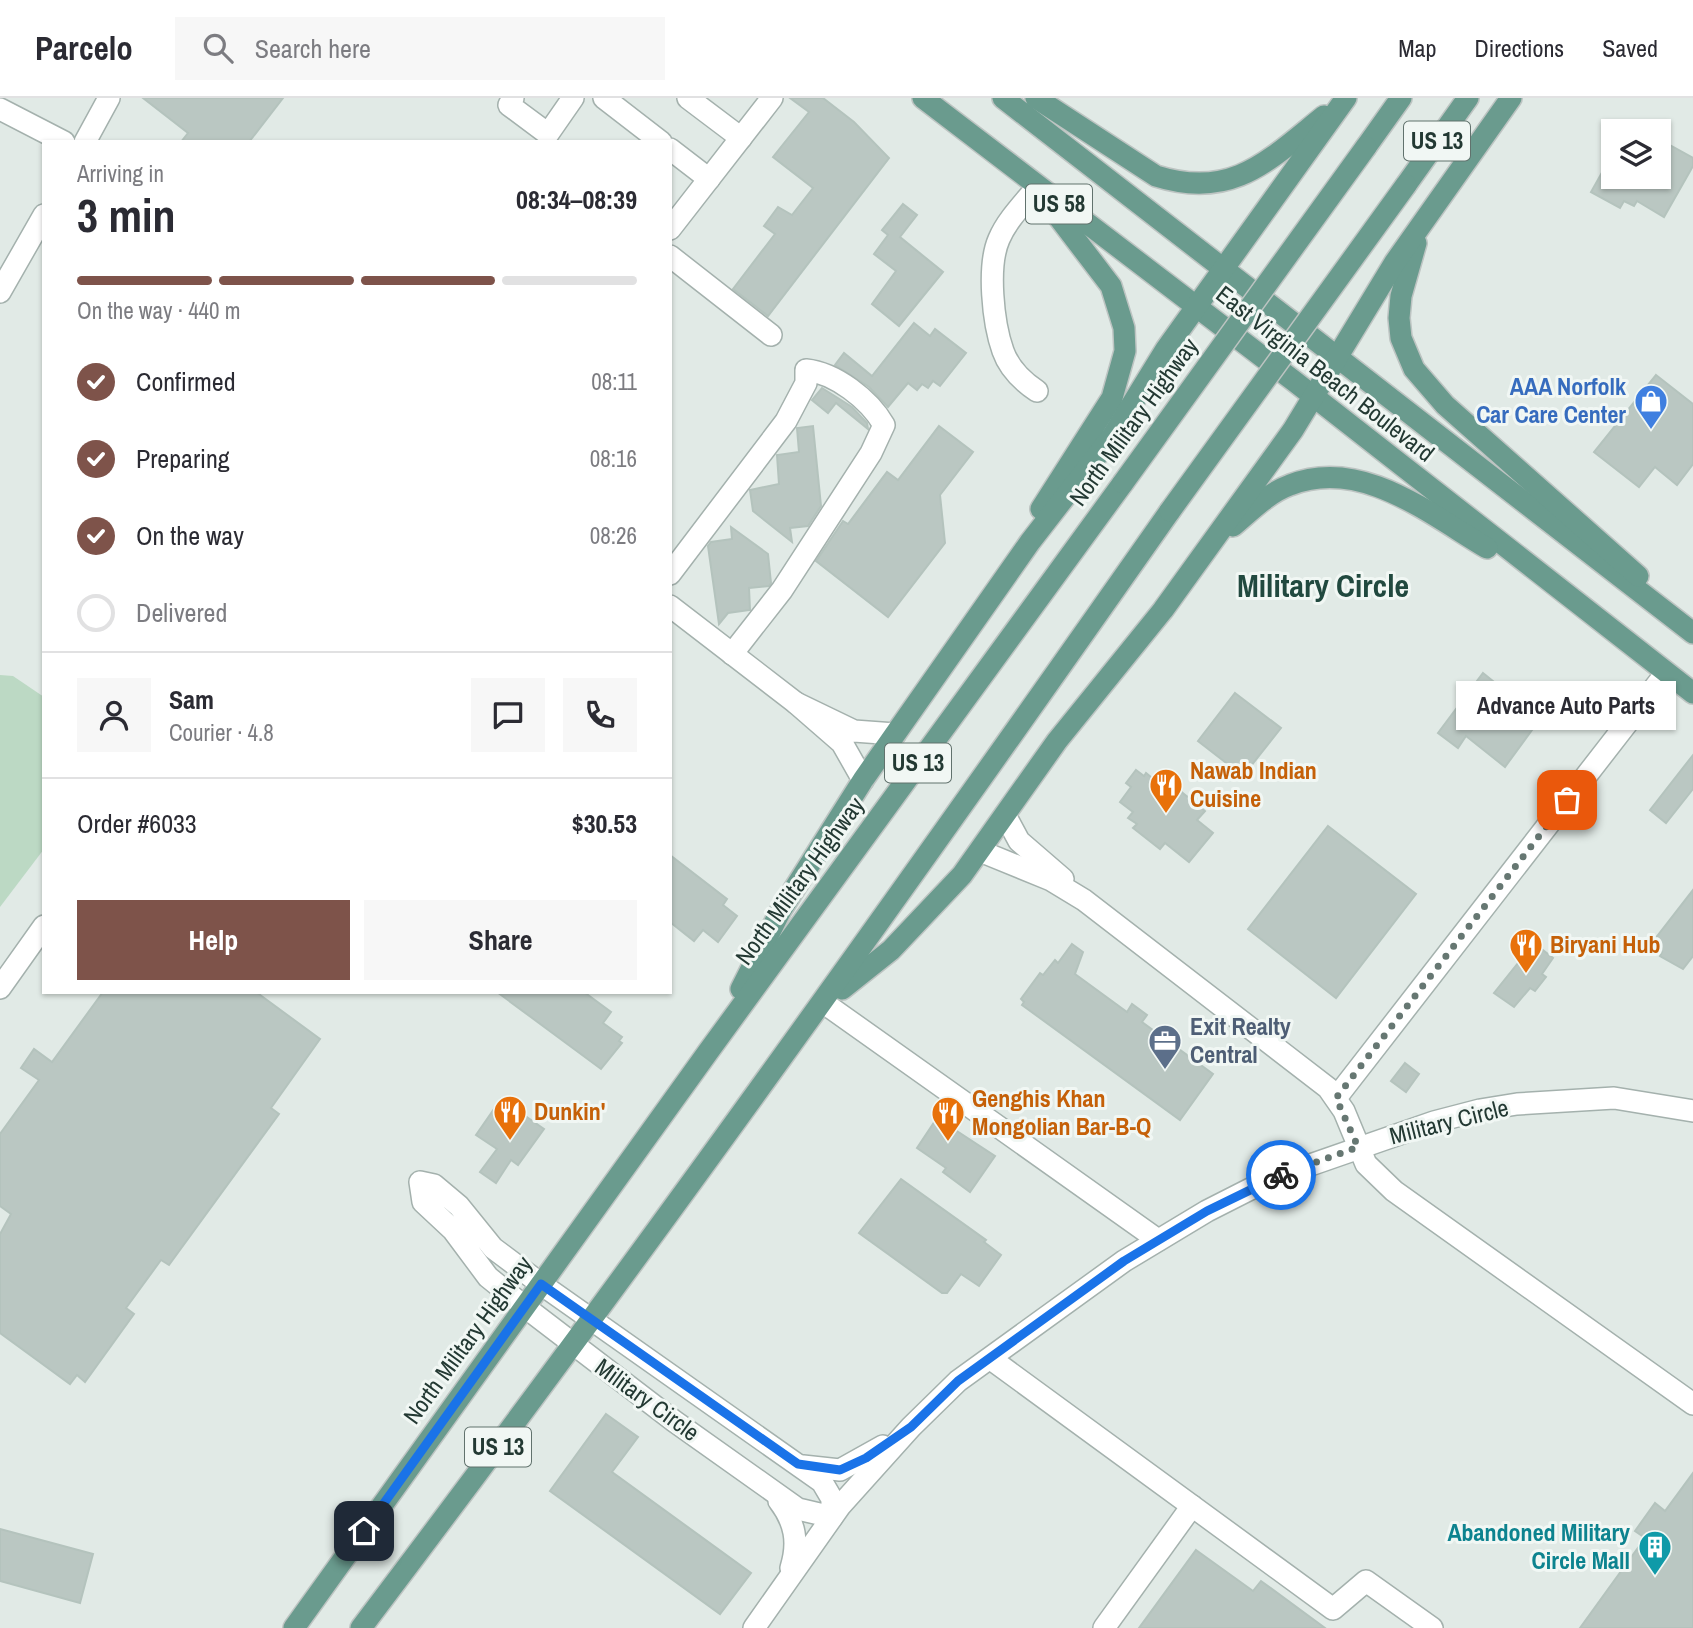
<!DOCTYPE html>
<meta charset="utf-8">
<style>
body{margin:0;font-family:"Archivo Narrow",sans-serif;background:#f7f7f7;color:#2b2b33;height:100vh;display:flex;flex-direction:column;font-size:26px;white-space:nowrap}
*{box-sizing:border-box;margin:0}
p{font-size:23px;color:#7c7c81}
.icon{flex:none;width:38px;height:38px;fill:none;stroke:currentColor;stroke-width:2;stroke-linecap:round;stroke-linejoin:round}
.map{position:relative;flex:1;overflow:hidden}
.sheet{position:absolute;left:42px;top:42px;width:630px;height:854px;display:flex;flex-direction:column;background:#fff;border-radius:0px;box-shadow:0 2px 5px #0004}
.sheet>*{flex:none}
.buttons{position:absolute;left:1601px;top:21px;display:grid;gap:14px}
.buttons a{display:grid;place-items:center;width:70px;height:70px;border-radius:0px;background:#fff;box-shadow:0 2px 5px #0004;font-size:35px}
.pin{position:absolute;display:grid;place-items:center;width:60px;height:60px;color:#fff;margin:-30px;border-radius:14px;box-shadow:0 4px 10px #0006}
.courier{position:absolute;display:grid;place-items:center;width:70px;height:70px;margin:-35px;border:5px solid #1a73e8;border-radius:50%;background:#fff;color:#222;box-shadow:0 2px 9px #0007}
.bubble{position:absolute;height:49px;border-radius:0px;background:#fff;box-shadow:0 2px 5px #0004;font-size:23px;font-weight:800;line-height:49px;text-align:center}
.summary em{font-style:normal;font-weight:800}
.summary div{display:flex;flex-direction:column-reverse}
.summary{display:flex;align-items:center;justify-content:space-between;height:119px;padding:0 35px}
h1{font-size:46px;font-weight:800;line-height:52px}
.bar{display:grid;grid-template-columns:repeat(4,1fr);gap:10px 7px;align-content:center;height:84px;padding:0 35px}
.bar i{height:9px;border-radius:5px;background:#e1e1e2}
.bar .current{background:#7e534a}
.bar p{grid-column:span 4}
.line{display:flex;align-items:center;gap:18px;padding:0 35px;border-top:2px solid #e1e1e2}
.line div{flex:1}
.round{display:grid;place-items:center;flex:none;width:74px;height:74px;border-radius:0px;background:#f7f7f7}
ol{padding:0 35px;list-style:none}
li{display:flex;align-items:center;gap:21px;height:77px}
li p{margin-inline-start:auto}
li .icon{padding:7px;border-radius:50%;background:#7e534a;color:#fff;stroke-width:4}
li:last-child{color:#7c7c81}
li i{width:38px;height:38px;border:4px solid #e1e1e2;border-radius:50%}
.action{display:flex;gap:14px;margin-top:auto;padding:14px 35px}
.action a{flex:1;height:80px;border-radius:0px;background:#7e534a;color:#fff;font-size:28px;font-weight:800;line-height:80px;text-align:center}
.action a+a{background:#f7f7f7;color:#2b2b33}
header{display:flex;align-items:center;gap:42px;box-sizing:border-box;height:98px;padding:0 35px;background:#fff;border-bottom:2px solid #e1e1e2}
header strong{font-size:33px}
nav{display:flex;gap:38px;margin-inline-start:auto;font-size:24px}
.search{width:490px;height:63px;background:#f7f7f7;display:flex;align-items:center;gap:18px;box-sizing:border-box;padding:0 24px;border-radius:0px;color:#7c7c81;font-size:26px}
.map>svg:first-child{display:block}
</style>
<header>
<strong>Parcelo</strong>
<div class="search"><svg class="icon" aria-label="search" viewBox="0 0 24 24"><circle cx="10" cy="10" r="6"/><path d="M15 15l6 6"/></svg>Search here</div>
<nav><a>Map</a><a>Directions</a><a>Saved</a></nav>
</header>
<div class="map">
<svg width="1693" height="1530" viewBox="0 0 1693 1530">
<rect width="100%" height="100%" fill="#e1eae6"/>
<!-- green -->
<polygon fill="#bcd9c4" points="0,577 13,578 44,599 44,751 0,809"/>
<!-- building -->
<g fill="#bac7c2" stroke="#b4c3bd" stroke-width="2">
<polygon points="143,0 283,0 249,44 181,44 188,35"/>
<polygon points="790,0 823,0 854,24 889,60 768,218 733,191 775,136 764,128 778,109 792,117 813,90 773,59 809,14"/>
<polygon points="1659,41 1693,60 1693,68 1664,119 1637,103 1634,108 1624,103 1620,110 1591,94 1614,53 1614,81 1659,79"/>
<polygon points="903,106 917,117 900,139 943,174 899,228 872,206 896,173 874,156 888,137 882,132"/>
<polygon points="914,225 930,238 935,231 966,255 940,288 933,283 928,290 922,286 917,292 908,285 888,309 869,289 835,267 844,255 872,278"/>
<polygon points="1656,277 1693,306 1693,366 1677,387 1655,369 1639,389 1594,354"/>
<polygon points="822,290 852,309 867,325 868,331 836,305 828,315 812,302"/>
<polygon points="813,328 821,408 808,428 790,430 792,444 753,413 750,392 779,386 777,357 799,354 797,330"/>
<polygon points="939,328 973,354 940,397 945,445 888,519 816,463 843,423 848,426 887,374 898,382"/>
<polygon points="731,429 768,456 771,485 769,488 749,490 750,512 728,515 719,526 708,448 711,444 732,441"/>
<polygon points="1483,575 1540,621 1505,669 1466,638 1458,650 1438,635"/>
<polygon points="1235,595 1281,630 1243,678 1198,643"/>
<polygon points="1693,657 1693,691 1666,725 1650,712"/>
<polygon points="1136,672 1144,678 1146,675 1174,698 1179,692 1205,713 1197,722 1213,735 1189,764 1165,745 1160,751 1133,730 1137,726 1128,720 1133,714 1120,704 1131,689 1126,685"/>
<polygon points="1328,728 1416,796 1336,900 1248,831"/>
<polygon points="670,757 727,801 723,807 737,818 718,844 703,832 694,843 670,824"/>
<polygon points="1693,792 1693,858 1683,871 1660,858 1662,854 1651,846"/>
<polygon points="1534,845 1553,860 1542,876 1546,879 1535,893 1530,890 1514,909 1494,895"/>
<polygon points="1072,846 1083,854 1075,876 1127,914 1132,906 1147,917 1142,924 1213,976 1180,1022 1022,907 1024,904 1021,901 1040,875 1043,877 1055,862 1058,865"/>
<polygon points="103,894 256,894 320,941 271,1010 279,1016 169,1167 161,1162 126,1210 134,1216 85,1284 77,1277 70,1286 0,1235 0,1136 11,1116 0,1108 0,1036 39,982 21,970 34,951 52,964"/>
<polygon points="497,894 584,894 611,914 603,925 622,939 619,943 622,945 601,971"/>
<polygon points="1405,965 1419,976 1406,994 1391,983"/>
<polygon points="501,1001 544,1031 518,1067 511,1062 496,1085 480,1074 497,1051 476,1037"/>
<polygon points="937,1020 995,1058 970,1094 943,1074 946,1070 917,1050"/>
<polygon points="901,1081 986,1142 984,1144 1001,1157 979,1188 961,1176 947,1195 942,1195 859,1135"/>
<polygon points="606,1316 638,1339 612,1374 751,1475 720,1516 550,1393"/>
<polygon points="1693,1375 1693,1530 1580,1530 1645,1440 1635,1433 1655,1405 1665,1413"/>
<polygon points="0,1431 93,1456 80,1505 0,1483"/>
<polygon points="1196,1452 1253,1493 1261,1483 1325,1530 1139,1530"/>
</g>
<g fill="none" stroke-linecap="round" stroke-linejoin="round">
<defs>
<g id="minor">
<polyline points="513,0 509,7 548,36 573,0"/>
<polyline points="604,0 661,44"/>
<polyline points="688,0 741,40"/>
<polyline points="0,11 64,44"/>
<polyline points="85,44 109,0"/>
<polyline points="670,51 709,81"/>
<path d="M1037,89C1024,105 1007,122 999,141C987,168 993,225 1003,253C1009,270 1022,283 1037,293"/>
<polyline points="670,131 772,0"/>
<polyline points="670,158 771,237"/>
<polyline points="0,194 44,117"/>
<path d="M670,476L786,323L806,285V272C835,275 869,301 884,327L871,355L782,492L732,556"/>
<polyline points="670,508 796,605"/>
<polyline points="863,682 842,645 796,605 854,633 895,636"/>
<polyline points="1005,717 1019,743 1063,781"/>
<polyline points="980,753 1051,782 1084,802 1328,990 1344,1013 1366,1066 1394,1093 1693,1306"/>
<polyline points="0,890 44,828"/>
<polyline points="824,905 1158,1142"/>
<polyline points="1336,1000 1666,575"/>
<polygon points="420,1084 434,1087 459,1108 493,1150 541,1186 822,1384 832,1401 832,1419 798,1411 674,1323 525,1209 488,1179 453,1132 423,1104"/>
<polyline points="991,1261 1333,1511 1366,1483 1432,1530"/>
<polyline points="803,1368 840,1372 883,1348"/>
<path d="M779,1403C795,1424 799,1444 791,1470"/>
<polyline points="754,1530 840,1408 911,1329 958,1283 1124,1163 1207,1113 1270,1081 1434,1024 1480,1012 1517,1006 1614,1000 1693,1013"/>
<polyline points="1104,1530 1192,1408"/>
</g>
<g id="major">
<polyline points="923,0 1294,283 1693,595"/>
<polyline points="1003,0 1693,535"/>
<path d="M1036,0L1156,78C1232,102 1268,63 1324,18"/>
<polyline points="1366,49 1401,0"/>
<polyline points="1406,87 1468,0"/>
<polyline points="1416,145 1401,198 1399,220 1401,240 1414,271 1445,307 1638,478"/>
<polyline points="1041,411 1112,300 1125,253 1124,230 1111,188 1050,108"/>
<path d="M1233,428C1251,413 1268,395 1290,387C1361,359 1428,415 1487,450"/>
<polyline points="741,891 781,812 863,682 1030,444 1113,337 1166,251 1346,0"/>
<polyline points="842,891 891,852 962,777 1057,643 1163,512 1293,332 1395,164 1511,0"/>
<polyline points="294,1530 708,954 1123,385"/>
<path d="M361,1530C639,1163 906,789 1170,413"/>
</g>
</defs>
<!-- minor casing -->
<use href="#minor" stroke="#a4b1ad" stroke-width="24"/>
<!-- major casing -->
<use href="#major" stroke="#bdc4c2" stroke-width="24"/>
<!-- minor -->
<use href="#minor" stroke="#fff" stroke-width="21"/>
<!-- major -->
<use href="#major" stroke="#6a9b8e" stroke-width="21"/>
<defs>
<g id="major-bridge">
<polyline points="1123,385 1366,49"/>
<polyline points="1170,413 1406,87"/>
</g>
</defs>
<!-- major-bridge casing -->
<use href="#major-bridge" stroke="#bdc4c2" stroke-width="24" stroke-linecap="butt"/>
<!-- major-bridge -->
<use href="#major-bridge" stroke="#6a9b8e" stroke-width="21"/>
</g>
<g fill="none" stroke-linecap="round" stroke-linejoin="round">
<!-- done -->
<polyline stroke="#667772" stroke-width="7" stroke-dasharray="0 12.6" points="1281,1077 1358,1049 1336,1000 1567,702"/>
<!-- route -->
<polyline stroke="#1a73e8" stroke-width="9" points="364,1433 541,1186 798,1366 840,1372 866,1360 911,1329 958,1283 1124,1163 1207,1113 1281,1077"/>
</g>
<!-- icons -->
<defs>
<symbol id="shop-pin" viewBox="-11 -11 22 30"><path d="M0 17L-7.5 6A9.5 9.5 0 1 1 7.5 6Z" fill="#3f7fe0" stroke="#f1f7f4"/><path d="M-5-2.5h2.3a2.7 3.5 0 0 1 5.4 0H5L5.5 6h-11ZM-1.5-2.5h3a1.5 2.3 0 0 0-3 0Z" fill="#fff"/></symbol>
<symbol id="restaurant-pin" viewBox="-11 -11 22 30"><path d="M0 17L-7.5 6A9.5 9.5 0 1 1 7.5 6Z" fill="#e8710a" stroke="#f1f7f4"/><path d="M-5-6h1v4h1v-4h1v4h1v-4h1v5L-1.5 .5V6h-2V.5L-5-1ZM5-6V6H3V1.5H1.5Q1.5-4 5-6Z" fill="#fff"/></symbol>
<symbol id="office-pin" viewBox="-11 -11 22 30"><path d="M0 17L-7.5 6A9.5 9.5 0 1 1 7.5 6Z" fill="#5c6f8a" stroke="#f1f7f4"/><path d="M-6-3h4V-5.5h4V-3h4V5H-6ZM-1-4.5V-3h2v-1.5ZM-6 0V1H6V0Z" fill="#fff"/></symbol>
<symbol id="building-pin" viewBox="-11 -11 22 30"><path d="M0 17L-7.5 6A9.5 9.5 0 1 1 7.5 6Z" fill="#0f9aa8" stroke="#f1f7f4"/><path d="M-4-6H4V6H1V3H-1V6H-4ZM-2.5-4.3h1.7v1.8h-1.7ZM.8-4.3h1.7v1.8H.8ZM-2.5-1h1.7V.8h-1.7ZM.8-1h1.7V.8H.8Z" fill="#fff"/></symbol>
</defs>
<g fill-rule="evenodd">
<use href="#shop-pin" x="1632" y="284" width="38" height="52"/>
<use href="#restaurant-pin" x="1147" y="668" width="38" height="52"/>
<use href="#restaurant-pin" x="1507" y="828" width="38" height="52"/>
<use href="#office-pin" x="1146" y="924" width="38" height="52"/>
<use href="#restaurant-pin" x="491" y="995" width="38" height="52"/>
<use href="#restaurant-pin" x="929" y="996" width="38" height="52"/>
<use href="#building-pin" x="1636" y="1430" width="38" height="52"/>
</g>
<g text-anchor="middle" stroke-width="6" stroke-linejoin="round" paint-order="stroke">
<!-- shield labels -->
<g fill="#f1f7f4" stroke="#61726d" stroke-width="2">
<rect x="1404" y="23.5" width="66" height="39" rx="5"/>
<rect x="1026" y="86.5" width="66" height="39" rx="5"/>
<rect x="885" y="645.5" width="66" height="39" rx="5"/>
<rect x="465" y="1329.5" width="66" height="39" rx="5"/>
</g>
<g font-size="23" font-weight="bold" fill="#233933">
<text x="1437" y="51">US 13</text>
<text x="1059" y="114">US 58</text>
<text x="918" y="673">US 13</text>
<text x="498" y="1357">US 13</text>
</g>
<!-- street labels -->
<g font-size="24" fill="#233933" stroke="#f1f7f4">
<text transform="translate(1325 276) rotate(38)" y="8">East Virginia Beach Boulevard</text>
<text transform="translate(1134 324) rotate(-54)" y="8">North Military Highway</text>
<text transform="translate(800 783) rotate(-54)" y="8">North Military Highway</text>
<text transform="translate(1449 1024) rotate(-14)" y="8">Military Circle</text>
<text transform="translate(468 1242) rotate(-54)" y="8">North Military Highway</text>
<text transform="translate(647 1302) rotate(36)" y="8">Military Circle</text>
</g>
<!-- shop labels -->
<g font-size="24" font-weight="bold" fill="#366cbe" stroke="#f1f7f4" text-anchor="end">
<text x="1626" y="297">AAA Norfolk<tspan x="1626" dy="28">Car Care Center</tspan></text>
</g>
<!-- food labels -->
<g font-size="24" font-weight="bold" fill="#c56008" stroke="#f1f7f4" text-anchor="start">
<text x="1190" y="681">Nawab Indian<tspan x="1190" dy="28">Cuisine</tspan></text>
<text x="1550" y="855">Biryani Hub</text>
<text x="972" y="1009">Genghis Khan<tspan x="972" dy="28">Mongolian Bar-B-Q</tspan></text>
<text x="534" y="1022">Dunkin'</text>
</g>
<!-- service labels -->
<g font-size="24" font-weight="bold" fill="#4e5e75" stroke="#f1f7f4" text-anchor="start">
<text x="1190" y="937">Exit Realty<tspan x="1190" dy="28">Central</tspan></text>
</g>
<!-- culture labels -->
<g font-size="24" font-weight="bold" fill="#0d838f" stroke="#f1f7f4" text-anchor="end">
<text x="1630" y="1443">Abandoned Military<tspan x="1630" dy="28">Circle Mall</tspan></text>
</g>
<!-- district labels -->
<g font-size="32" font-weight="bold" fill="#21493f" stroke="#f1f7f4">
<text x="1323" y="499">Military Circle</text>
</g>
</g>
</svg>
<div class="buttons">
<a><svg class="icon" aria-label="layers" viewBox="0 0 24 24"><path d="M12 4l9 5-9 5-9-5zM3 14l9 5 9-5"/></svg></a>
</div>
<div class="pin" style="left:1567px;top:702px;background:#ea580c"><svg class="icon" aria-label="bag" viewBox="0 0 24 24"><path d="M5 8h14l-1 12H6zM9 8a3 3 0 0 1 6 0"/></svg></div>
<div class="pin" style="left:364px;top:1433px;background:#1f2937"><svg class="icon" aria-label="home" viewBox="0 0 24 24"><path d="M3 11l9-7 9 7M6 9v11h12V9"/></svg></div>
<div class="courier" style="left:1281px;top:1077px"><svg class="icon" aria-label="bike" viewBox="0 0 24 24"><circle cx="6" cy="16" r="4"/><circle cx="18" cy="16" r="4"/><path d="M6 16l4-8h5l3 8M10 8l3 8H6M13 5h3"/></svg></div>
<div class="bubble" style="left:1456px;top:583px;width:220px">Advance Auto Parts</div>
<section class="sheet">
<div class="summary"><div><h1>3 min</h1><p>Arriving in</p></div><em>08:34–08:39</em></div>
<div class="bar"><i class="current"></i><i class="current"></i><i class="current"></i><i></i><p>On the way · 440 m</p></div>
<ol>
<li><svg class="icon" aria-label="check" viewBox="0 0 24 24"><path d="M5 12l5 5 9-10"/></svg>Confirmed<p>08:11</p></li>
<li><svg class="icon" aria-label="check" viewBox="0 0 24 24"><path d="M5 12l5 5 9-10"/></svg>Preparing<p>08:16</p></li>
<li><svg class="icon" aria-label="check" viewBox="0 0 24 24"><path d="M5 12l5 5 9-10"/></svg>On the way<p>08:26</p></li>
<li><i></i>Delivered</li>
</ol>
<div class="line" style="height:126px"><a class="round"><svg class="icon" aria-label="person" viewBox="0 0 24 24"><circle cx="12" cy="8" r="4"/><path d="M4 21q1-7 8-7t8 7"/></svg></a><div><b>Sam</b><p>Courier · 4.8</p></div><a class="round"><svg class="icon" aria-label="chat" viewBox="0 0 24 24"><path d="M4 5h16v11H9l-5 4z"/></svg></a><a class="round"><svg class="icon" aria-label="phone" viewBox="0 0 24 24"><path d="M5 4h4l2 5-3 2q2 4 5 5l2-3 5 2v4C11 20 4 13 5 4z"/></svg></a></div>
<div class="line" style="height:91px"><div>Order #6033</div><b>$30.53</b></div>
<div class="action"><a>Help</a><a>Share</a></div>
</section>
</div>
